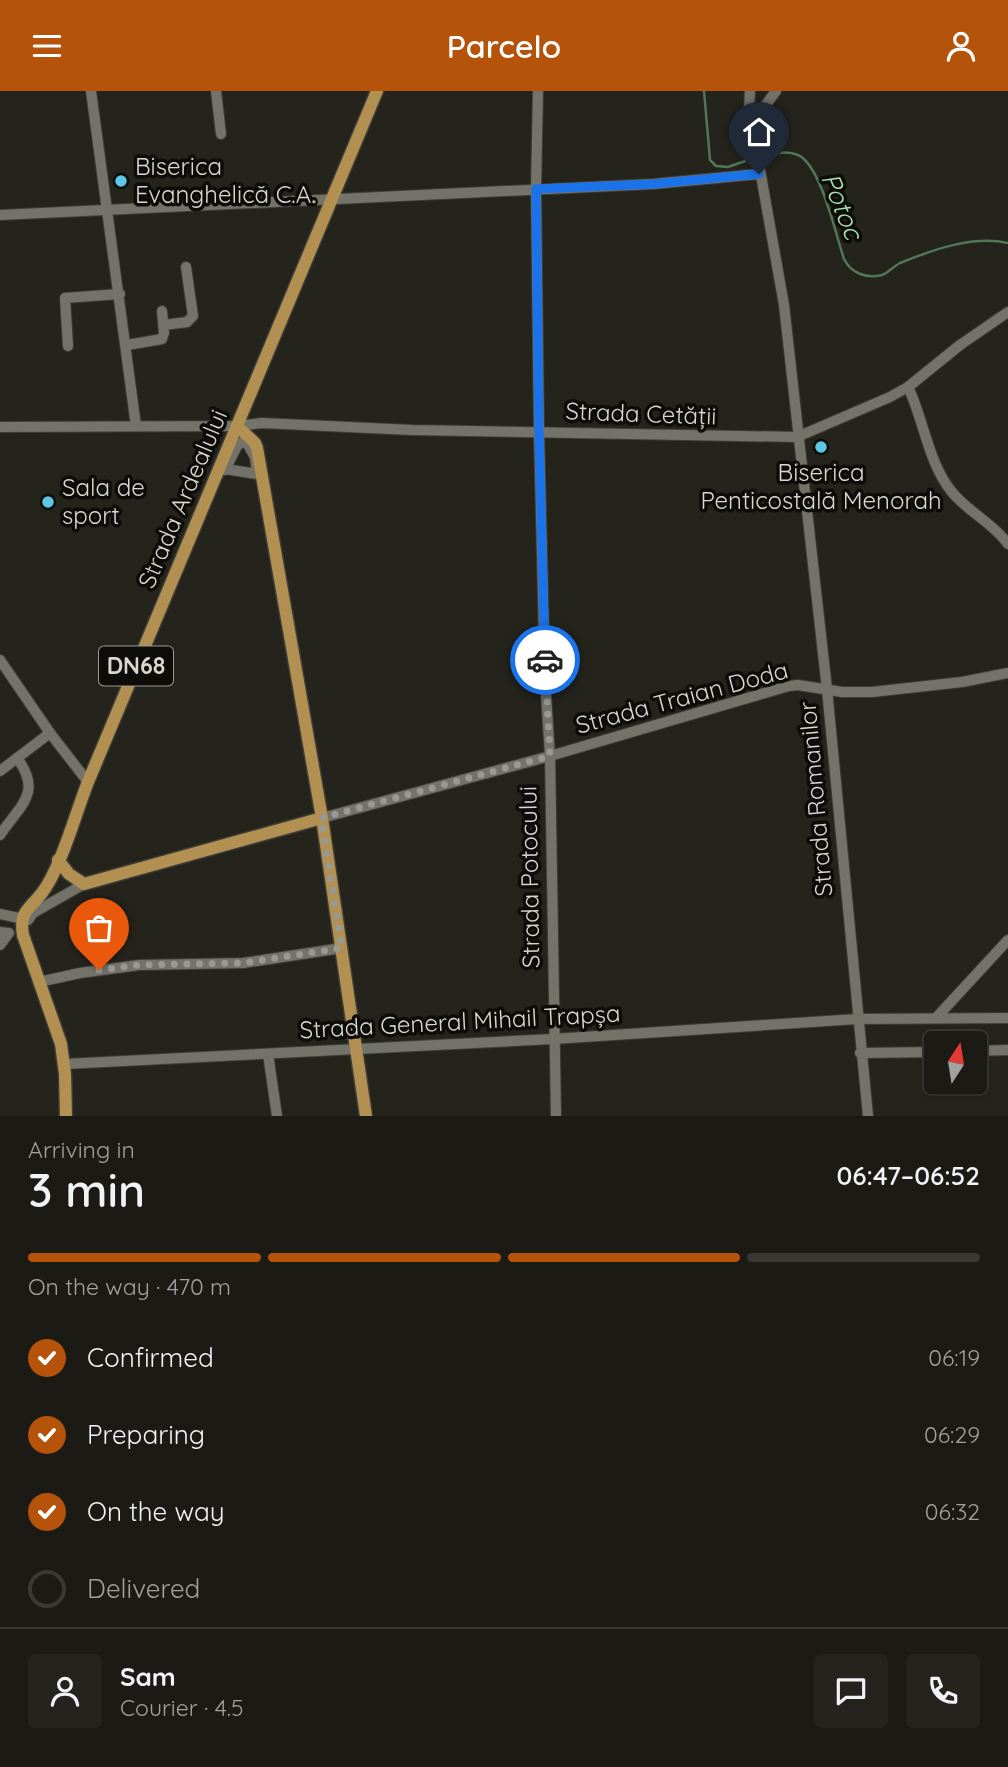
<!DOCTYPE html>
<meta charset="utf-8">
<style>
body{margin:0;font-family:Quicksand,sans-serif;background:#24231e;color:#f1f3f6;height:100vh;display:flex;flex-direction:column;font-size:26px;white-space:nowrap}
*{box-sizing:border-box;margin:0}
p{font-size:23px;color:#a0a1a0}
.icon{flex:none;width:38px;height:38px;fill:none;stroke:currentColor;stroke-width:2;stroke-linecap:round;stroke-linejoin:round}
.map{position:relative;height:1025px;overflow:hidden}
.panel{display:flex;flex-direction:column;background:#1b1a15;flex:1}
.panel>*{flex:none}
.needle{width:46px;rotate:12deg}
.tools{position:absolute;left:924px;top:940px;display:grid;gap:14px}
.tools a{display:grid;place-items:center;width:63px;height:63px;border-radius:7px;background:#1b1a15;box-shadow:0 2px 5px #0004,0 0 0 2px #393834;font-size:35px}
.pin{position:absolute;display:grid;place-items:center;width:60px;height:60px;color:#fff;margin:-72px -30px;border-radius:50% 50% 50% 0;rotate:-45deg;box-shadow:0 0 7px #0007}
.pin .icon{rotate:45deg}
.courier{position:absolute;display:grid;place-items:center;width:70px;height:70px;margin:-35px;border:5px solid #1a73e8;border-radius:50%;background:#fff;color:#222;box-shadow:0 2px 9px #0007}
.summary em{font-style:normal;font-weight:600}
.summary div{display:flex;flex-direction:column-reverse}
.summary{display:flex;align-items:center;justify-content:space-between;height:119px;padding:0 28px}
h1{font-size:46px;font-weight:600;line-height:52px}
.bar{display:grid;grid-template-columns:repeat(4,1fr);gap:10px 7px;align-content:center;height:84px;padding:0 28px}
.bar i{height:9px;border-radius:5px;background:#393834}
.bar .selected{background:#b45309}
.bar p{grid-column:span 4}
.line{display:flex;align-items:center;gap:18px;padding:0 28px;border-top:2px solid #393834}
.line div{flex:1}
.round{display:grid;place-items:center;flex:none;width:74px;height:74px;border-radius:7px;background:#24231e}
ol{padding:0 28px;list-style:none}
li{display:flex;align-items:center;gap:21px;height:77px}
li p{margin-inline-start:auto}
li .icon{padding:7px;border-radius:50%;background:#b45309;color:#fff;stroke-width:4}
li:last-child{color:#a0a1a0}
li i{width:38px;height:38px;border:4px solid #393834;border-radius:50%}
header{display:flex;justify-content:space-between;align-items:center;height:91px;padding:0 28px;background:#b45309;color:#fff;font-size:32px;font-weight:600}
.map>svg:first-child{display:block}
</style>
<header><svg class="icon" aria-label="menu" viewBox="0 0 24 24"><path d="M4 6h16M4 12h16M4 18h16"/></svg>Parcelo<svg class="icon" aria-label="person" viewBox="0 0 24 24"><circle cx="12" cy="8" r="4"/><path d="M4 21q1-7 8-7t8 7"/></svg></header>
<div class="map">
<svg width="1008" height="1025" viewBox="0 0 1008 1025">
<rect width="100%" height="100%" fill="#24231c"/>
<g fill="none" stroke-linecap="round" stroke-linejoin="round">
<!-- stream -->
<g stroke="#527658" stroke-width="2.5">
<polyline points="704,0 710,69 716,75 728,76 754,67"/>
<path d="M760,65C772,63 786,59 798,64C821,74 836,145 844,168C851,182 866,188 882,184C888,182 894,175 900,172C932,159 973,144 1008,152"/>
</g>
<defs>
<g id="minor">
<polyline points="91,0 136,335"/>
<polyline points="216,0 221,43"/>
<polyline points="538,0 536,98 539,341 545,588 550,665 556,1025"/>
<polyline points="750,0 749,19 751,28"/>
<polyline points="776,0 759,23 751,28 784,214 827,598 868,1025"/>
<polyline points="0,124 653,93 759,83"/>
<polyline points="164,234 187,231 193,225 186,176"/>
<polyline points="127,254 162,248 164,242 162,220"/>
<polyline points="68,255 65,207 120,203"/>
<path d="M908,296C924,329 928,372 952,401C968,421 993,432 1008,453"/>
<polyline points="0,336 237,335 262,332 412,339 797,346 890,306 908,296 960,254 1008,221"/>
<polyline points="219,377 257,383 255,366 247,352 242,351 237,355 225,379"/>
<polyline points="0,569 50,642 88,691"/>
<polyline points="0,680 50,642"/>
<polyline points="322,727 550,665 789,595 798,594 842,601 872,601 962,591 1008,582"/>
<path d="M0,744C20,714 43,702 17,667"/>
<polyline points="0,823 28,829 33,822 84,793"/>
<polyline points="0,841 9,842 0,854"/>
<polyline points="39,891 80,882 139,874 243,872 342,857"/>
<polyline points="936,927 1008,849"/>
<polyline points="975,960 1008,959"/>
<polyline points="860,962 936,961"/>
<polyline points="268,963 277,1025"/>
<polyline points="65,973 553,948 857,928 1008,927"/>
</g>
<g id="major">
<polyline points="237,335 255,352 257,357 322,727 366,1025"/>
<polyline points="58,769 69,783 84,793 322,727"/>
<path d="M66,1025L65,983L61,953L23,844C19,820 29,819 42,802C61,777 76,721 88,691L377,0"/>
</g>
</defs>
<!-- minor casing -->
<use href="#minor" stroke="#3e3d37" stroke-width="12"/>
<!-- major casing -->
<use href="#major" stroke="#3e3d37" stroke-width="15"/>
<!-- minor -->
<use href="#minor" stroke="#74736a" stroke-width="10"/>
<!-- major -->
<use href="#major" stroke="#b29051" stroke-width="12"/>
</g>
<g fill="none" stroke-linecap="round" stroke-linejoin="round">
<!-- done -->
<polyline stroke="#999993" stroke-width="7" stroke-dasharray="0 12.6" points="99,879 139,874 243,872 342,857 321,727 550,665 545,569"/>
<!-- route -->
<polyline stroke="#1a73e8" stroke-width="9" points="545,569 539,341 536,98 653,93 759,83"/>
</g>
<!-- markers -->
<g fill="#5cc7e7" stroke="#0d0c09" stroke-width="2.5">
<circle cx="121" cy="90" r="7"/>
<circle cx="821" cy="356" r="7"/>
<circle cx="48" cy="411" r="7"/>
</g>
<g text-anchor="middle" stroke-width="7" stroke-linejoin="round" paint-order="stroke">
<!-- shield labels -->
<rect fill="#0d0c09" stroke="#9b9b96" stroke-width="2" x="99" y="555.5" width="74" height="39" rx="5"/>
<g font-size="23" font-weight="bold" fill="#d8d8d3">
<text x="136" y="583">DN68</text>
</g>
<!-- poi labels -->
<g font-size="24" fill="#d8d8d3" stroke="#0d0c09" text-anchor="start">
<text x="135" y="84">Biserica<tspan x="135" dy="28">Evanghelică C.A.</tspan></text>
<text x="821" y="390" text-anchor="middle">Biserica<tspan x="821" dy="28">Penticostală Menorah</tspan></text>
<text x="62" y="405">Sala de<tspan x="62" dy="28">sport</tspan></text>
</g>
<!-- street labels -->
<g font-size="24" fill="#d8d8d3" stroke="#0d0c09">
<text transform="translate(641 323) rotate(2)" y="8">Strada Cetății</text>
<text transform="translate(183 408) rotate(-67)" y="8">Strada Ardealului</text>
<text transform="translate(682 607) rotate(-15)" y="8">Strada Traian Doda</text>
<text transform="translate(816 708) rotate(-95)" y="8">Strada Romanilor</text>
<text transform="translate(530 786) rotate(-91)" y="8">Strada Potocului</text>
<text transform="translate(460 931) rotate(-3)" y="8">Strada General Mihail Trapșa</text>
</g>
<!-- water labels -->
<g font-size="26" font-style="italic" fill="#a7e3b0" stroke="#0d0c09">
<text transform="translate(842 115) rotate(68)" y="9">Potoc</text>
</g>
</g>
</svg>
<div class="tools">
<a><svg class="needle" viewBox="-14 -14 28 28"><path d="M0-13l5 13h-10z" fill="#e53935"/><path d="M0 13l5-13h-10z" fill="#a0a1a0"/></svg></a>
</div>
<div class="pin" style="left:99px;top:879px;background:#ea580c"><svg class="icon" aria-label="bag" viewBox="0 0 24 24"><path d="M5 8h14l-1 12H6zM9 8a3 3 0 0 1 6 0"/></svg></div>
<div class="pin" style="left:759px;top:83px;background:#1f2937"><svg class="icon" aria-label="home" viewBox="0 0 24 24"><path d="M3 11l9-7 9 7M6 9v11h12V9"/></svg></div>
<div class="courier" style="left:545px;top:569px"><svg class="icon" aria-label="car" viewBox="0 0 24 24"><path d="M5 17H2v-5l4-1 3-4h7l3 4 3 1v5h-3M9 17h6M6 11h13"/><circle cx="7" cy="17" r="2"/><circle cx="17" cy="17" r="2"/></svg></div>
</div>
<section class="panel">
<div class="summary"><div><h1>3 min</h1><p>Arriving in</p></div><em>06:47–06:52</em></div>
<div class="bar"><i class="selected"></i><i class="selected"></i><i class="selected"></i><i></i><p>On the way · 470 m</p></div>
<ol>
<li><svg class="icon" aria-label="check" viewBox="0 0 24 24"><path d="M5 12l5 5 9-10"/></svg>Confirmed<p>06:19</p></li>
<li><svg class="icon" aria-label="check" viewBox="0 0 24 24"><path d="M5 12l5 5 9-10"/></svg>Preparing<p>06:29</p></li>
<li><svg class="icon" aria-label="check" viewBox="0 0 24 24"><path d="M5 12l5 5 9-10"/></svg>On the way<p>06:32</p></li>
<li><i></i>Delivered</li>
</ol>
<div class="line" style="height:126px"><a class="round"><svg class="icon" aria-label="person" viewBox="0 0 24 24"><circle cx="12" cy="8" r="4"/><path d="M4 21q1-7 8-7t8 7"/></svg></a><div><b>Sam</b><p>Courier · 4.5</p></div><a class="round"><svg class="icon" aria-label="chat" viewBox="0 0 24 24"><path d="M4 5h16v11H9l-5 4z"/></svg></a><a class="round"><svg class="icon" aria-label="phone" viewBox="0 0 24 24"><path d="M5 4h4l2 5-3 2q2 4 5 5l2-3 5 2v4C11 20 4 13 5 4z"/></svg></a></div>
</section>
